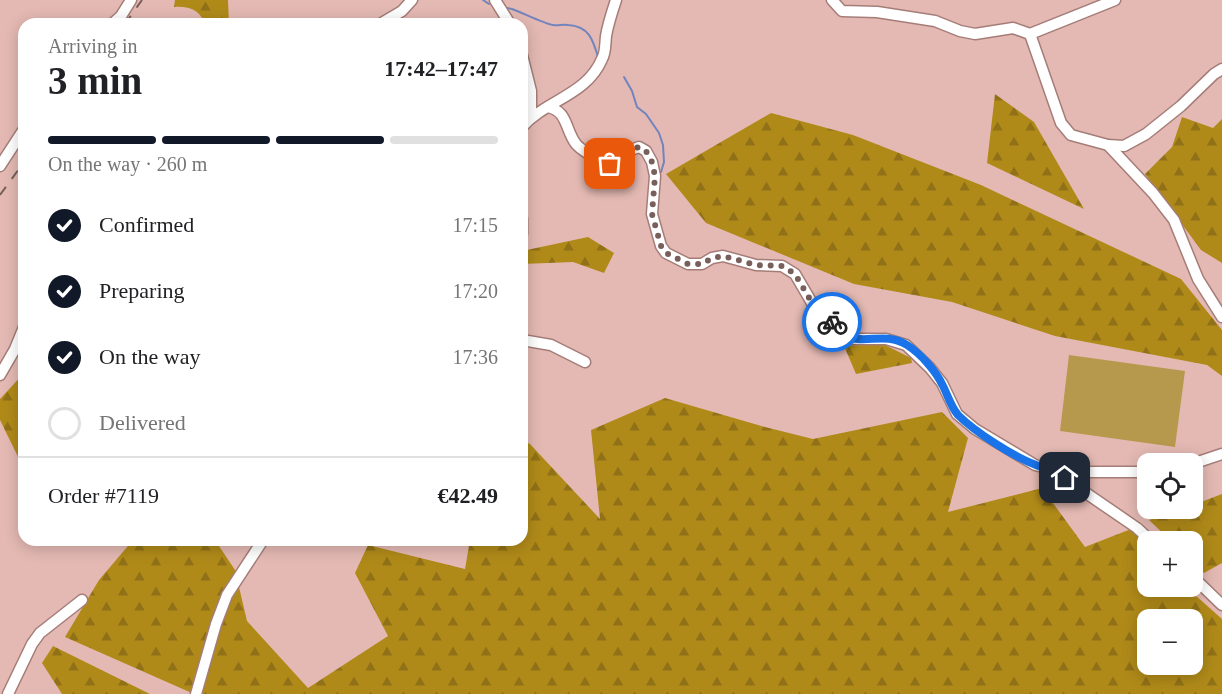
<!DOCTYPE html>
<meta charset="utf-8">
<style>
body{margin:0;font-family:Georgia,serif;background:#f6f6f6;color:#202124;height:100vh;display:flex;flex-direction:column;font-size:22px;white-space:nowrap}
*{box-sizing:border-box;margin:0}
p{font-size:20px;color:#757577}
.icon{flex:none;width:33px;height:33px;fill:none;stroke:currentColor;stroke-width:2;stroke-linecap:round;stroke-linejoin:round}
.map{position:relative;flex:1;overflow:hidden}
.panel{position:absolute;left:18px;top:18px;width:510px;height:528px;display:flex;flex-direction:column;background:#fff;border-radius:18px;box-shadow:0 3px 15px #0003}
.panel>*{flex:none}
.buttons{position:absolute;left:1137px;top:453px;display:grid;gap:12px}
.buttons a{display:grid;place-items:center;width:66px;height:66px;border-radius:12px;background:#fff;box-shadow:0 3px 15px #0003;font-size:30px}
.pin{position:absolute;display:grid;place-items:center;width:51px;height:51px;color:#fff;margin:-26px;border-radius:12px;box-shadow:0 3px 9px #0006}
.courier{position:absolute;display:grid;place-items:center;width:60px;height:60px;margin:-30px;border:4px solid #1a73e8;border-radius:50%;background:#fff;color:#222;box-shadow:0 2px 8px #0007}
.headline em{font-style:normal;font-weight:600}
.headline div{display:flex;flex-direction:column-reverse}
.headline{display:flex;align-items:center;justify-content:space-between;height:102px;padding:0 30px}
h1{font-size:39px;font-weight:600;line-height:45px}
.bar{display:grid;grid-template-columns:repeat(4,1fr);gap:9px 6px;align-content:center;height:72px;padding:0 30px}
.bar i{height:8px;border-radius:4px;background:#e0e0e0}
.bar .on{background:#111827}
.bar p{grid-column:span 4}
.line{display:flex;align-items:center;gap:15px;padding:0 30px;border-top:2px solid #e0e0e0}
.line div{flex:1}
ol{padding:0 30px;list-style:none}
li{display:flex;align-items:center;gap:18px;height:66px}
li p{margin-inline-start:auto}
li .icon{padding:6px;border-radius:50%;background:#111827;color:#fff;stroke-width:4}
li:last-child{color:#757577}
li i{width:33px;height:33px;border:3px solid #e0e0e0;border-radius:50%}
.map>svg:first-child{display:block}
</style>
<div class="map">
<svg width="1222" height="694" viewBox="0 0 1222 694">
<defs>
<pattern id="forest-firs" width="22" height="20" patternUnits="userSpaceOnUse" patternTransform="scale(1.5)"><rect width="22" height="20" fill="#b08a19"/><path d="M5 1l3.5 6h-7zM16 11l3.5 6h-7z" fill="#917117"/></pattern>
</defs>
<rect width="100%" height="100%" fill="#e4b9b3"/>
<!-- grass -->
<polygon fill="#b7994e" points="1069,355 1185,371 1175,447 1060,431"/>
<!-- forest -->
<g fill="url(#forest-firs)" fill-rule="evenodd">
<path d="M175,0H228L229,24L204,22C199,9 187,6 174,7Z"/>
<polygon points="995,94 1034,122 1084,209 987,163"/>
<polygon points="771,113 853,135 981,185 1181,279 1222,330 1222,376 1207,365 1055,336 952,302 854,284 706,223 666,174"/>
<polygon points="1182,117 1213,128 1222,119 1222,263 1201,250 1145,174 1172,147"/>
<polygon points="588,237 614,253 604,273 573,262 522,264 522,251"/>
<polygon points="883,344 911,358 912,363 856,374 844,346"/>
<polygon points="24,373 24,467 23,467 0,420 0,399"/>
<path d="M665,398L765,427L813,439L942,412L968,438L948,512L1042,488L1085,547L1131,529L1147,546L1148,586L1186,587L1222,619V694H194L65,637L99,580L133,540H215L235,570L247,621L308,688L388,636L355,573L368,545L465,569L470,540H522V440L530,444L600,519L591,430ZM1148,620H1192V664H1148Z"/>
<polygon points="1222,494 1222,563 1204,573 1193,562 1192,542 1171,541 1149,520 1182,509 1192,508 1193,505"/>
<polygon points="53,646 150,694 62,694 42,663"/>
</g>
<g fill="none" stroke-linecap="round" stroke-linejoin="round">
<!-- stream -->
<g stroke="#7284be" stroke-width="2">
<polyline points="483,0 489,4"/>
<path d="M507,8L512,9C523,13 543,23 553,25C558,26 563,24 568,25C589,26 593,40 598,57"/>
<polyline points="624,77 632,91 637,107 646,114 659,133 663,145 664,162 661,172"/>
</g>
<defs>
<g id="minor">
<polyline points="495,0 510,24"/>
<polyline points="832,0 842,11 877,12 935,21 960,31 975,34 1013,28 1030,34 1115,0"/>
<polyline points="112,24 121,16 131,0"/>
<polyline points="380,24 402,11 412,0"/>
<polyline points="1030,34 1061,123 1071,135 1108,145 1124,146 1146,134 1181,106 1214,74 1222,69"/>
<polyline points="522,55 531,91 531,117"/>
<path d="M548,107C568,111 565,130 576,144C580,149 586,152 592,156C599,160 607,164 615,163L631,150L639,147L646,151L652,162L655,176L652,214L661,246L666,253L688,264H702L712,258L723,256L756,265L782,266L795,274L812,303L830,319L839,333L851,339H886L906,345L930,368L942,383L957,414L975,429L1035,465L1051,469L1137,528L1152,542"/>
<path d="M522,127C546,100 587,95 602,59C606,52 605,44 606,36C608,24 612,12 616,0"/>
<polyline points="1108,145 1153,193 1174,220 1198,279 1222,317"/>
<polyline points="0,166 24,129"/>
<polyline points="522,219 522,234"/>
<polyline points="522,340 551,345 585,362"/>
<polyline points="0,375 15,349 24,327"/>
<polyline points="1192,464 1222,454"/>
<polyline points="1054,469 1079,472 1148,472"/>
<polyline points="1192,576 1222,605"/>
<polyline points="8,694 32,644 40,633 82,600"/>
<polyline points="196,694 216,624 227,595 263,540"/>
</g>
</defs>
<!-- minor casing -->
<use href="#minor" stroke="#a57d78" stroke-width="13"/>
<!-- minor -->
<use href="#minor" stroke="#fff" stroke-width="10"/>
<!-- rail -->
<g stroke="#795f5b" stroke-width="2" stroke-dasharray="10 10" stroke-linecap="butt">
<polyline points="125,24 142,0"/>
<polyline points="0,195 24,162"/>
</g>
</g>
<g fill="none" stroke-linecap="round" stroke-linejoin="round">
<!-- done -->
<path stroke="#795f5b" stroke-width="6" stroke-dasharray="0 10.8" d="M610,164C622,163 628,151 639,147L646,151L652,162L655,176L652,214L661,246L666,253L688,264H702L712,258L723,256L756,265L782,266L795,274L812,303L832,322"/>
<!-- route -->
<path stroke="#1a73e8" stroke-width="8" d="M832,322C853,355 879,327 907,345C921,354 936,371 943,386C948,396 951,407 958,415C975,432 1014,457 1036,465C1047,469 1055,472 1065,478"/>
</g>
</svg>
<div class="buttons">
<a><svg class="icon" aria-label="locate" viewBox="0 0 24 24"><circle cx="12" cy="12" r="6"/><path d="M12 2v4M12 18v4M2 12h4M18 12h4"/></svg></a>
<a>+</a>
<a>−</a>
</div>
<div class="pin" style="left:610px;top:164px;background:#ea580c"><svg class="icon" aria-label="bag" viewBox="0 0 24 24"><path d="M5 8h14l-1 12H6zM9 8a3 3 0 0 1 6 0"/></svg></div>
<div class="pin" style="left:1065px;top:478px;background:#1f2937"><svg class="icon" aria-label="home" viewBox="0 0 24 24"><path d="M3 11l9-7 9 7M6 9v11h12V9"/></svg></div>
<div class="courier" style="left:832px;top:322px"><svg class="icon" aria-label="bike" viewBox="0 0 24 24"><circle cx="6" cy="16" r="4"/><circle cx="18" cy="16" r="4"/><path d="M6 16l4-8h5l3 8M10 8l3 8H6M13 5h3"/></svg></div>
<section class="panel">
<div class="headline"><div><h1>3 min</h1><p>Arriving in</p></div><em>17:42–17:47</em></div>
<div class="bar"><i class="on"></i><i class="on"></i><i class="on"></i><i></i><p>On the way · 260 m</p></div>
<ol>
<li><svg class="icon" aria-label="check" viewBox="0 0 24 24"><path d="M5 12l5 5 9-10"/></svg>Confirmed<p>17:15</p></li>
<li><svg class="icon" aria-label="check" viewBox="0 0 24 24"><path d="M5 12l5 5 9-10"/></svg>Preparing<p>17:20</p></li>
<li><svg class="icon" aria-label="check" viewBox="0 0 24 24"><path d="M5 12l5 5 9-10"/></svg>On the way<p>17:36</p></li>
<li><i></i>Delivered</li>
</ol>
<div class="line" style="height:78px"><div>Order #7119</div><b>€42.49</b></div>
</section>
</div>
